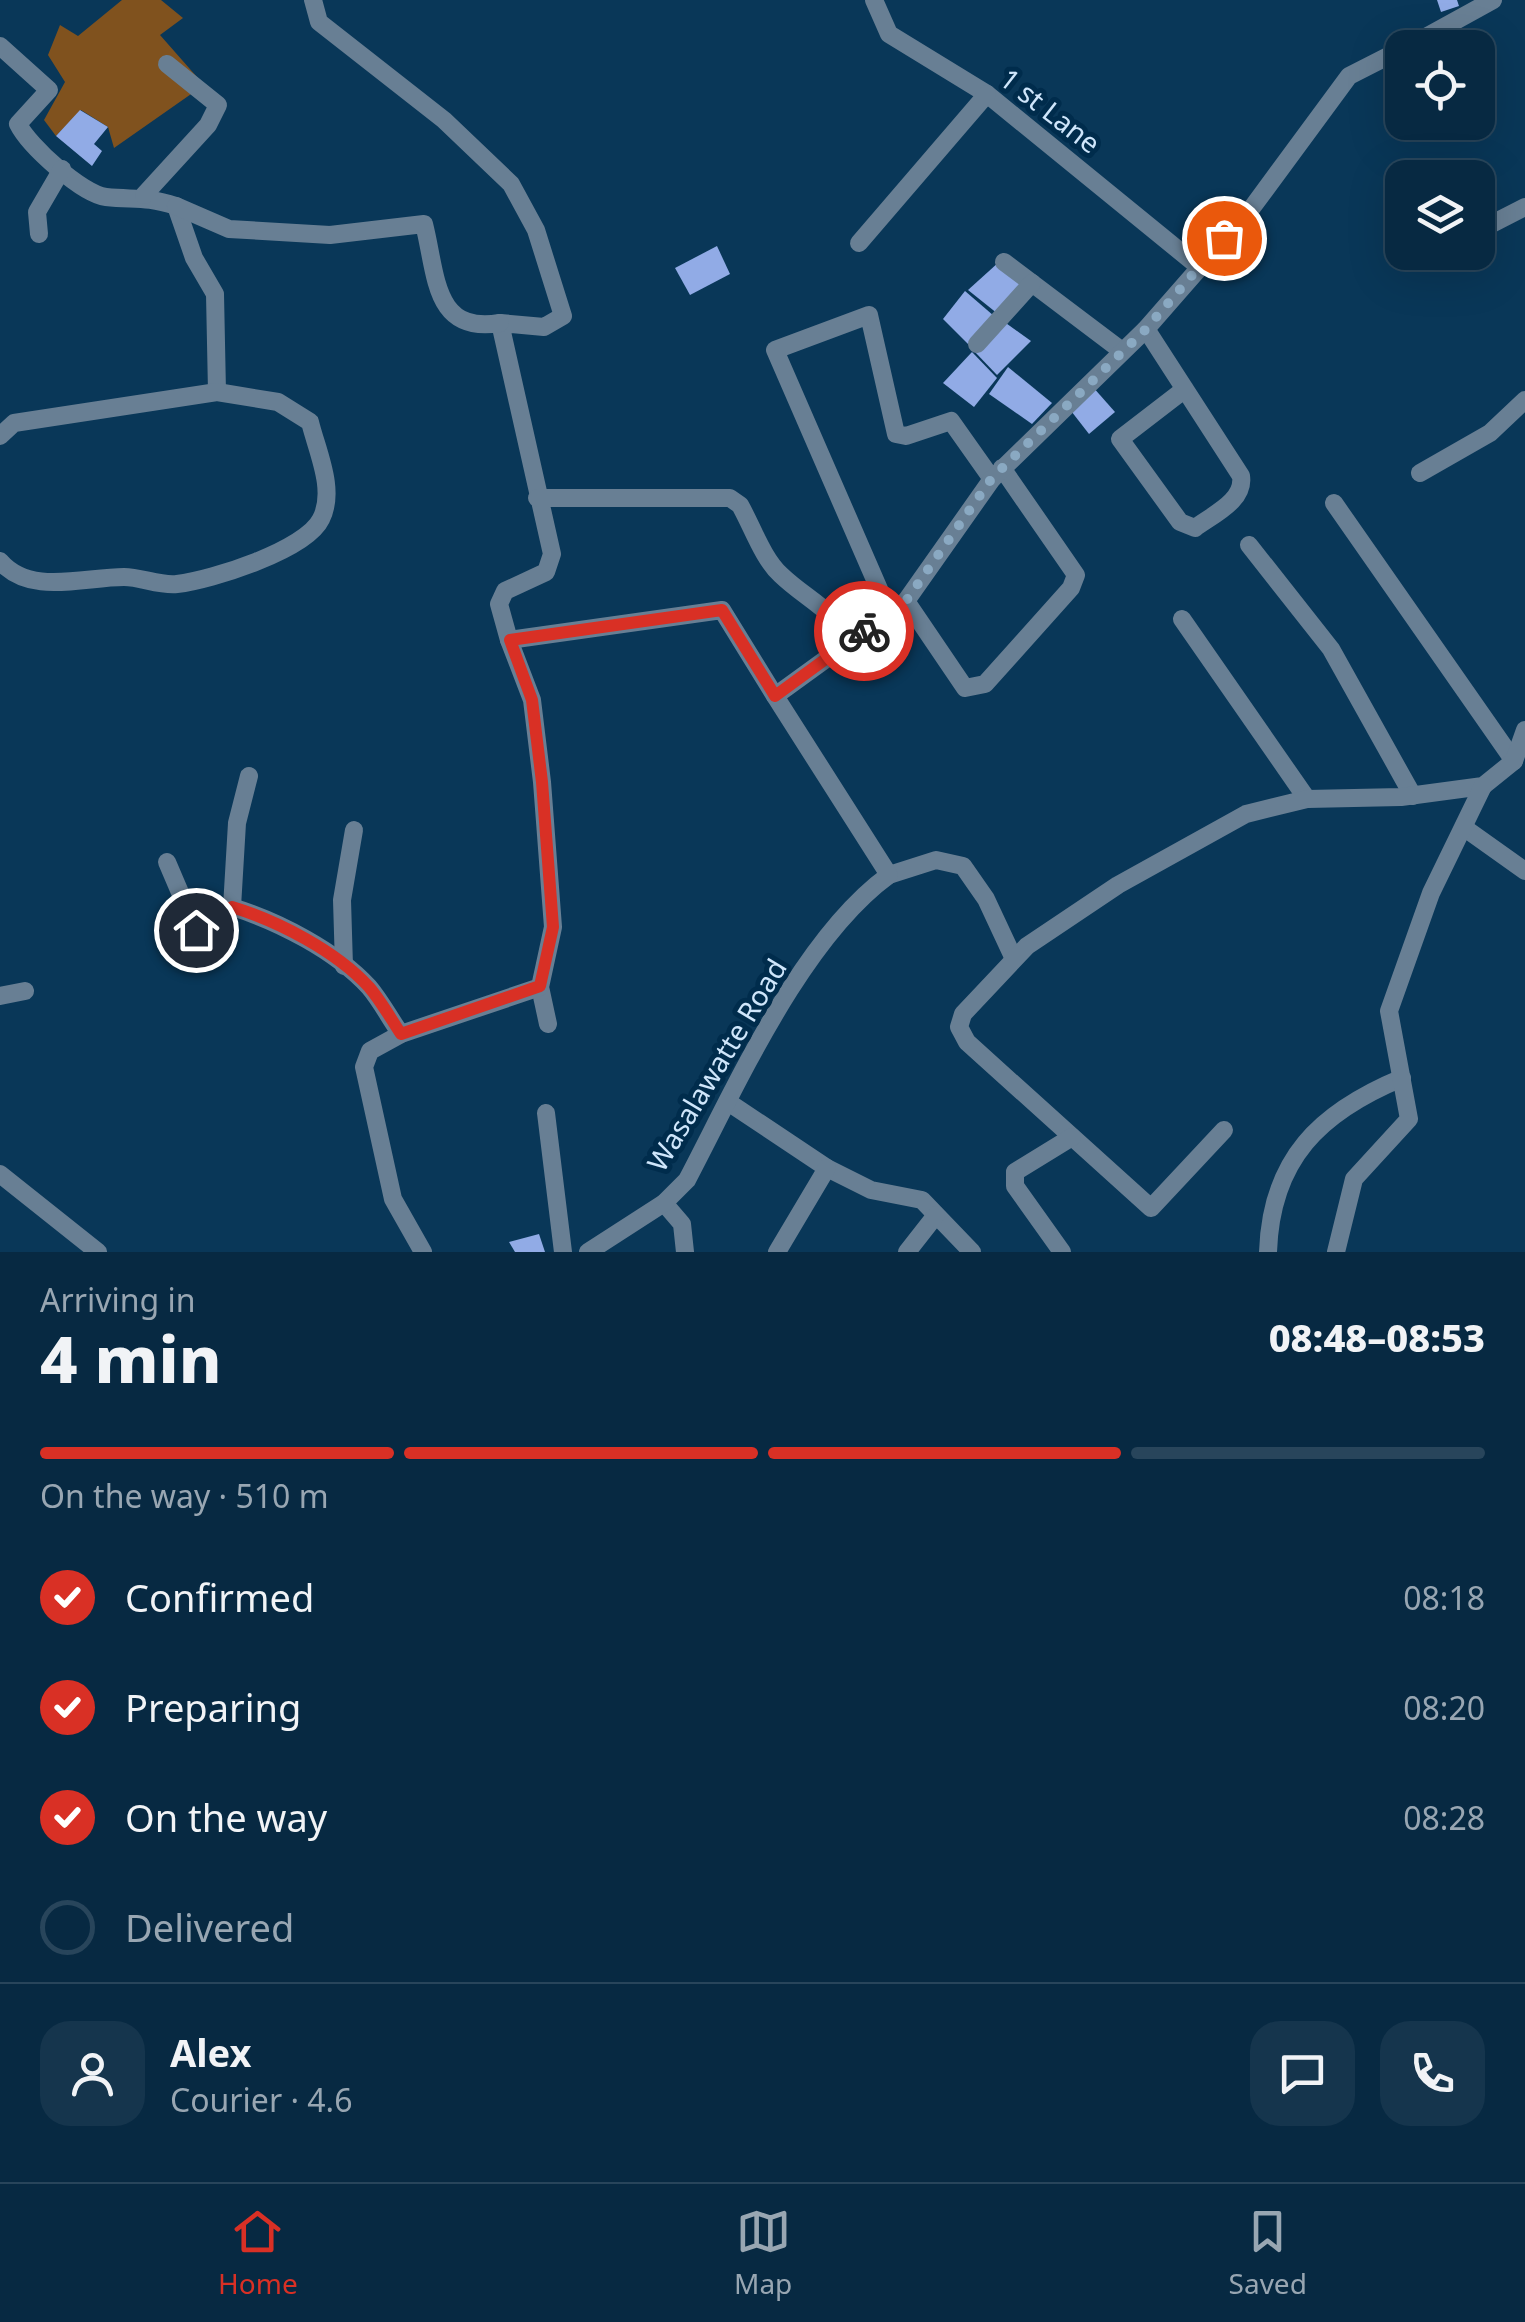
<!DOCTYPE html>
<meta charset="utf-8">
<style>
body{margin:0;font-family:"Noto Sans",sans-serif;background:#15354d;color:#f1f3f6;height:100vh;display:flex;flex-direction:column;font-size:38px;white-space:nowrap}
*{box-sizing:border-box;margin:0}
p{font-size:32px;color:#98a6b2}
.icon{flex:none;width:55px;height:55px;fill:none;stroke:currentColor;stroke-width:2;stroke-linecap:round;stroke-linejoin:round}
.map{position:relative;height:1252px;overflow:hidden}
.details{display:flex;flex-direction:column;background:#072942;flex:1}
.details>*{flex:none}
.controls{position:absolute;left:1385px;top:30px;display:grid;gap:20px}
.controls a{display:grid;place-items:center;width:110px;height:110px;border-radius:20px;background:#072942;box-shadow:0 10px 40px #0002,0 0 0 2px #28455b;font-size:50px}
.pin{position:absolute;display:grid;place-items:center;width:85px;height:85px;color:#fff;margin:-42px;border:5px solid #fff;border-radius:50%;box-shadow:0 2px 10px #0007}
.courier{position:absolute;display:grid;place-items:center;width:100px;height:100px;margin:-50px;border:8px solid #d93025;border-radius:50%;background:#fff;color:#222;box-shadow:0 2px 12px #0007}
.head em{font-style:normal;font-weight:800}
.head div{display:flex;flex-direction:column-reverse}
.head{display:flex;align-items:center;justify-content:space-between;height:170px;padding:0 40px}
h1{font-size:65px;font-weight:800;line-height:75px}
.bar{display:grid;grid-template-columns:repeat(4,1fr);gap:15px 10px;align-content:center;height:120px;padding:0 40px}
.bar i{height:12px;border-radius:8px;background:#28455b}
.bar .current{background:#d93025}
.bar p{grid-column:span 4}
.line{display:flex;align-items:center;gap:25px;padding:0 40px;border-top:2px solid #28455b}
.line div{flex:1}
.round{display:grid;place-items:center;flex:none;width:105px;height:105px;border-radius:30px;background:#15354d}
ol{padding:0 40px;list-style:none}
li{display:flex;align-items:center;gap:30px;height:110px}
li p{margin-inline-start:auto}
li .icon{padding:10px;border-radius:50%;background:#d93025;color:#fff;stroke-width:4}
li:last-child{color:#98a6b2}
li i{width:55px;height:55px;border:5px solid #28455b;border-radius:50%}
.tab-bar{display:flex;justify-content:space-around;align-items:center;height:140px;border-top:2px solid #28455b;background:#072942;font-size:28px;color:#98a6b2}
.tab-bar a{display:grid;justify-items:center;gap:5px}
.tab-bar .current{color:#d93025}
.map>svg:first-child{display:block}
</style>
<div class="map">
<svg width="1525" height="1252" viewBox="0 0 1525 1252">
<rect width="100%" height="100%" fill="#093758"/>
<!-- forest -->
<polygon fill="#80521e" points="122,0 161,0 183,18 160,35 204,85 114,148 108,127 81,110 56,136 44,120 65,82 48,55 60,25 78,36"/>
<!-- building -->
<g fill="#91abe6">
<polygon points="1437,0 1457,0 1459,6 1441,12"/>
<polygon points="80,110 108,127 94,144 102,151 92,166 56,136"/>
<polygon points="717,246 730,274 690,295 675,268"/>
<polygon points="999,262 1025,284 998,314 968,290"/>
<polygon points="965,291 994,316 968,344 943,319"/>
<polygon points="1003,321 1031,341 997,375 974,351"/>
<polygon points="972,352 997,378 974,407 943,383"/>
<polygon points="1008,367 1052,403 1032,424 989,394"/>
<polygon points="1092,386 1115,412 1089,434 1068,407"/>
<polygon points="539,1234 545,1252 515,1252 509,1242"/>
</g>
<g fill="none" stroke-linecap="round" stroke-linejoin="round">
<!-- street -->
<g stroke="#687f94" stroke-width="18">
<polyline points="313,0 319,22 444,120 511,184 536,230 563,316 544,327 500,323 552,554 546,572 505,591 499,604 509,640"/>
<polyline points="874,0 889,34 987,94 1198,266"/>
<path d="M0,46L49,90L18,124C29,146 82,194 106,197C135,200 145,196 176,206L194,258L215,294L217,392"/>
<polyline points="1406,48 1493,0"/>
<polyline points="144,195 208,125 218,105 167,64"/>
<path d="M176,206L229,229L330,235L424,224C437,275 433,334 500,323"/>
<polyline points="1478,231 1525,207"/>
<polyline points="39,234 37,212 62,169"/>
<polyline points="859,243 987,94"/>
<polyline points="1004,262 1122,351"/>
<path d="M1146,329L1241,476C1245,501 1212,515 1195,528L1180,522L1120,439L1185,389"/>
<polyline points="977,344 1032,283"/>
<path d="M0,436L14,423L217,392L278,402L310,422C317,451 336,490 321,519C306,550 212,580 177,584C160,586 141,577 124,577C83,577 30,596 0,561"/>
<polyline points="1420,473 1490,433 1525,400"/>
<path d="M537,498H730L740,505C752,526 763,559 781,575C806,599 833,609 850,641"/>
<polyline points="1334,503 1514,761"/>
<polyline points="1249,545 1331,649 1413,796"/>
<polyline points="906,601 965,688 985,684 1071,588 1076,575 1002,468"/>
<polyline points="889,612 775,350 869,315 896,434 906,436 951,421 992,479"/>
<polyline points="1182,619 1307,799"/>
<polyline points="1466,829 1525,871"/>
<polyline points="167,862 196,930"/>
<polyline points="889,875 936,860 963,866 986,899 1014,959"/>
<polyline points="232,907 237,823 249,776"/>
<path d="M170,945L232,907C278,921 336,951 369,987C381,1001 390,1019 401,1034"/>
<polyline points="344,966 342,900 354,830"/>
<polyline points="0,996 25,991"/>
<polyline points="548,1024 540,987 553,927 542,782 532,700 509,640 722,610 775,696"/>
<polyline points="728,1102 827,1168 871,1190 922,1200 972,1252"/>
<polyline points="546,1113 563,1252"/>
<polyline points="1224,1130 1151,1208 967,1042 959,1027 963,1014 1027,946 1118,885 1246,814 1307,799 1401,797 1483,786 1514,761 1525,730"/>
<polyline points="0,1174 98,1252"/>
<polyline points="664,1203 682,1224 685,1252"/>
<polyline points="423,1252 393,1199 364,1067 370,1051 401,1034 540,987"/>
<path d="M588,1252L664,1203L687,1180C737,1085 801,939 889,875L775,696L906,601L992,479L1146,329L1251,209L1349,76L1402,49"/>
<polyline points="777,1252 827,1168"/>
<polyline points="907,1252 936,1215"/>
<polyline points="1062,1252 1015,1186 1015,1172 1072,1137"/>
<path d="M1268,1252C1271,1159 1320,1112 1402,1078"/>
<polyline points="1336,1252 1354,1179 1409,1119 1389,1011 1431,893 1483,786"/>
</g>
</g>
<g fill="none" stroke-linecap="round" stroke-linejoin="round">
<!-- done -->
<polyline stroke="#8aa9c2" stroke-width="10" stroke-dasharray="0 18" points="864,631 906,601 992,478 1146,329 1224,238"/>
<!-- route -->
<path stroke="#d93025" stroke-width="12" d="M196,930L232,907C278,921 336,951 369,987C381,1001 391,1019 401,1034L540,986L553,927L542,782L532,700L510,640L722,610L775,696L864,631"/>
</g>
<g text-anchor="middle" stroke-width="10" stroke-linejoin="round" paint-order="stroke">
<!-- street labels -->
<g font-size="28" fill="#cfe6fb" stroke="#002c4c">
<text transform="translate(1050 111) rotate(38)" y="10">1 st Lane</text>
<text transform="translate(717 1065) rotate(-59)" y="10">Wasalawatte Road</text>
</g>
</g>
</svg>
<div class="controls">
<a><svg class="icon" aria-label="locate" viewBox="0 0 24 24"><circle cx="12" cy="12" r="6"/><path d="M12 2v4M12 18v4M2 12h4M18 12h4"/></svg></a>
<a><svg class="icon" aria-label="layers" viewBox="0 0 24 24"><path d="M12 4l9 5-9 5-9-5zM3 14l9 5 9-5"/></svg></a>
</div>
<div class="pin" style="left:1224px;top:238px;background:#ea580c"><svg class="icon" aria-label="bag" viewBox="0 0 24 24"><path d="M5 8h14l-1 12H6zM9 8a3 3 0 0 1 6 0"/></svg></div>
<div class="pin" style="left:196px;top:930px;background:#1f2937"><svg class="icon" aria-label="home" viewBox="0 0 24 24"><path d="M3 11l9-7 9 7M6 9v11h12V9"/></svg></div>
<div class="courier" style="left:864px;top:631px"><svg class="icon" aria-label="bike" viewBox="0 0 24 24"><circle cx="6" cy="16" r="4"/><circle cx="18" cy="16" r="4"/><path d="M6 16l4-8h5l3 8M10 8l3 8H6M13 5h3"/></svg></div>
</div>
<section class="details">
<div class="head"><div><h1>4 min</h1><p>Arriving in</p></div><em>08:48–08:53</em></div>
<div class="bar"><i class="current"></i><i class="current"></i><i class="current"></i><i></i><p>On the way · 510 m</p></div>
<ol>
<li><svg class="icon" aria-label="check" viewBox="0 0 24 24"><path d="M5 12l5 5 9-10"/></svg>Confirmed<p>08:18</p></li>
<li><svg class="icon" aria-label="check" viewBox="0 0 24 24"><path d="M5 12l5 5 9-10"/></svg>Preparing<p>08:20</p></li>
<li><svg class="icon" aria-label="check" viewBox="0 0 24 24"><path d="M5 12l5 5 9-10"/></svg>On the way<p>08:28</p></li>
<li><i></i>Delivered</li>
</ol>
<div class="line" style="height:180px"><a class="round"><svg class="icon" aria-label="person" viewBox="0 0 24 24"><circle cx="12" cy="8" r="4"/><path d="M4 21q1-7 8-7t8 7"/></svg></a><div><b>Alex</b><p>Courier · 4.6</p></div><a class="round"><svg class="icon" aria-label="chat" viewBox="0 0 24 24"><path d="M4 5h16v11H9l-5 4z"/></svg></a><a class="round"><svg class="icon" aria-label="phone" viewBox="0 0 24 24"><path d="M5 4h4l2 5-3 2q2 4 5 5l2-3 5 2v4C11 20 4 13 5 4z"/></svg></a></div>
</section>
<nav class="tab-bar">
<a class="current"><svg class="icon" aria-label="home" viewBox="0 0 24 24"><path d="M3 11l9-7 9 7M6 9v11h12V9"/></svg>Home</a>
<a><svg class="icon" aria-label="map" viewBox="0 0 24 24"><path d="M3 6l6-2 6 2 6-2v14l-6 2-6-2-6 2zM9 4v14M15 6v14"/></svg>Map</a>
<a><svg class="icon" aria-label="saved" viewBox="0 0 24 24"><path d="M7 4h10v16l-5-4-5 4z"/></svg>Saved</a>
</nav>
